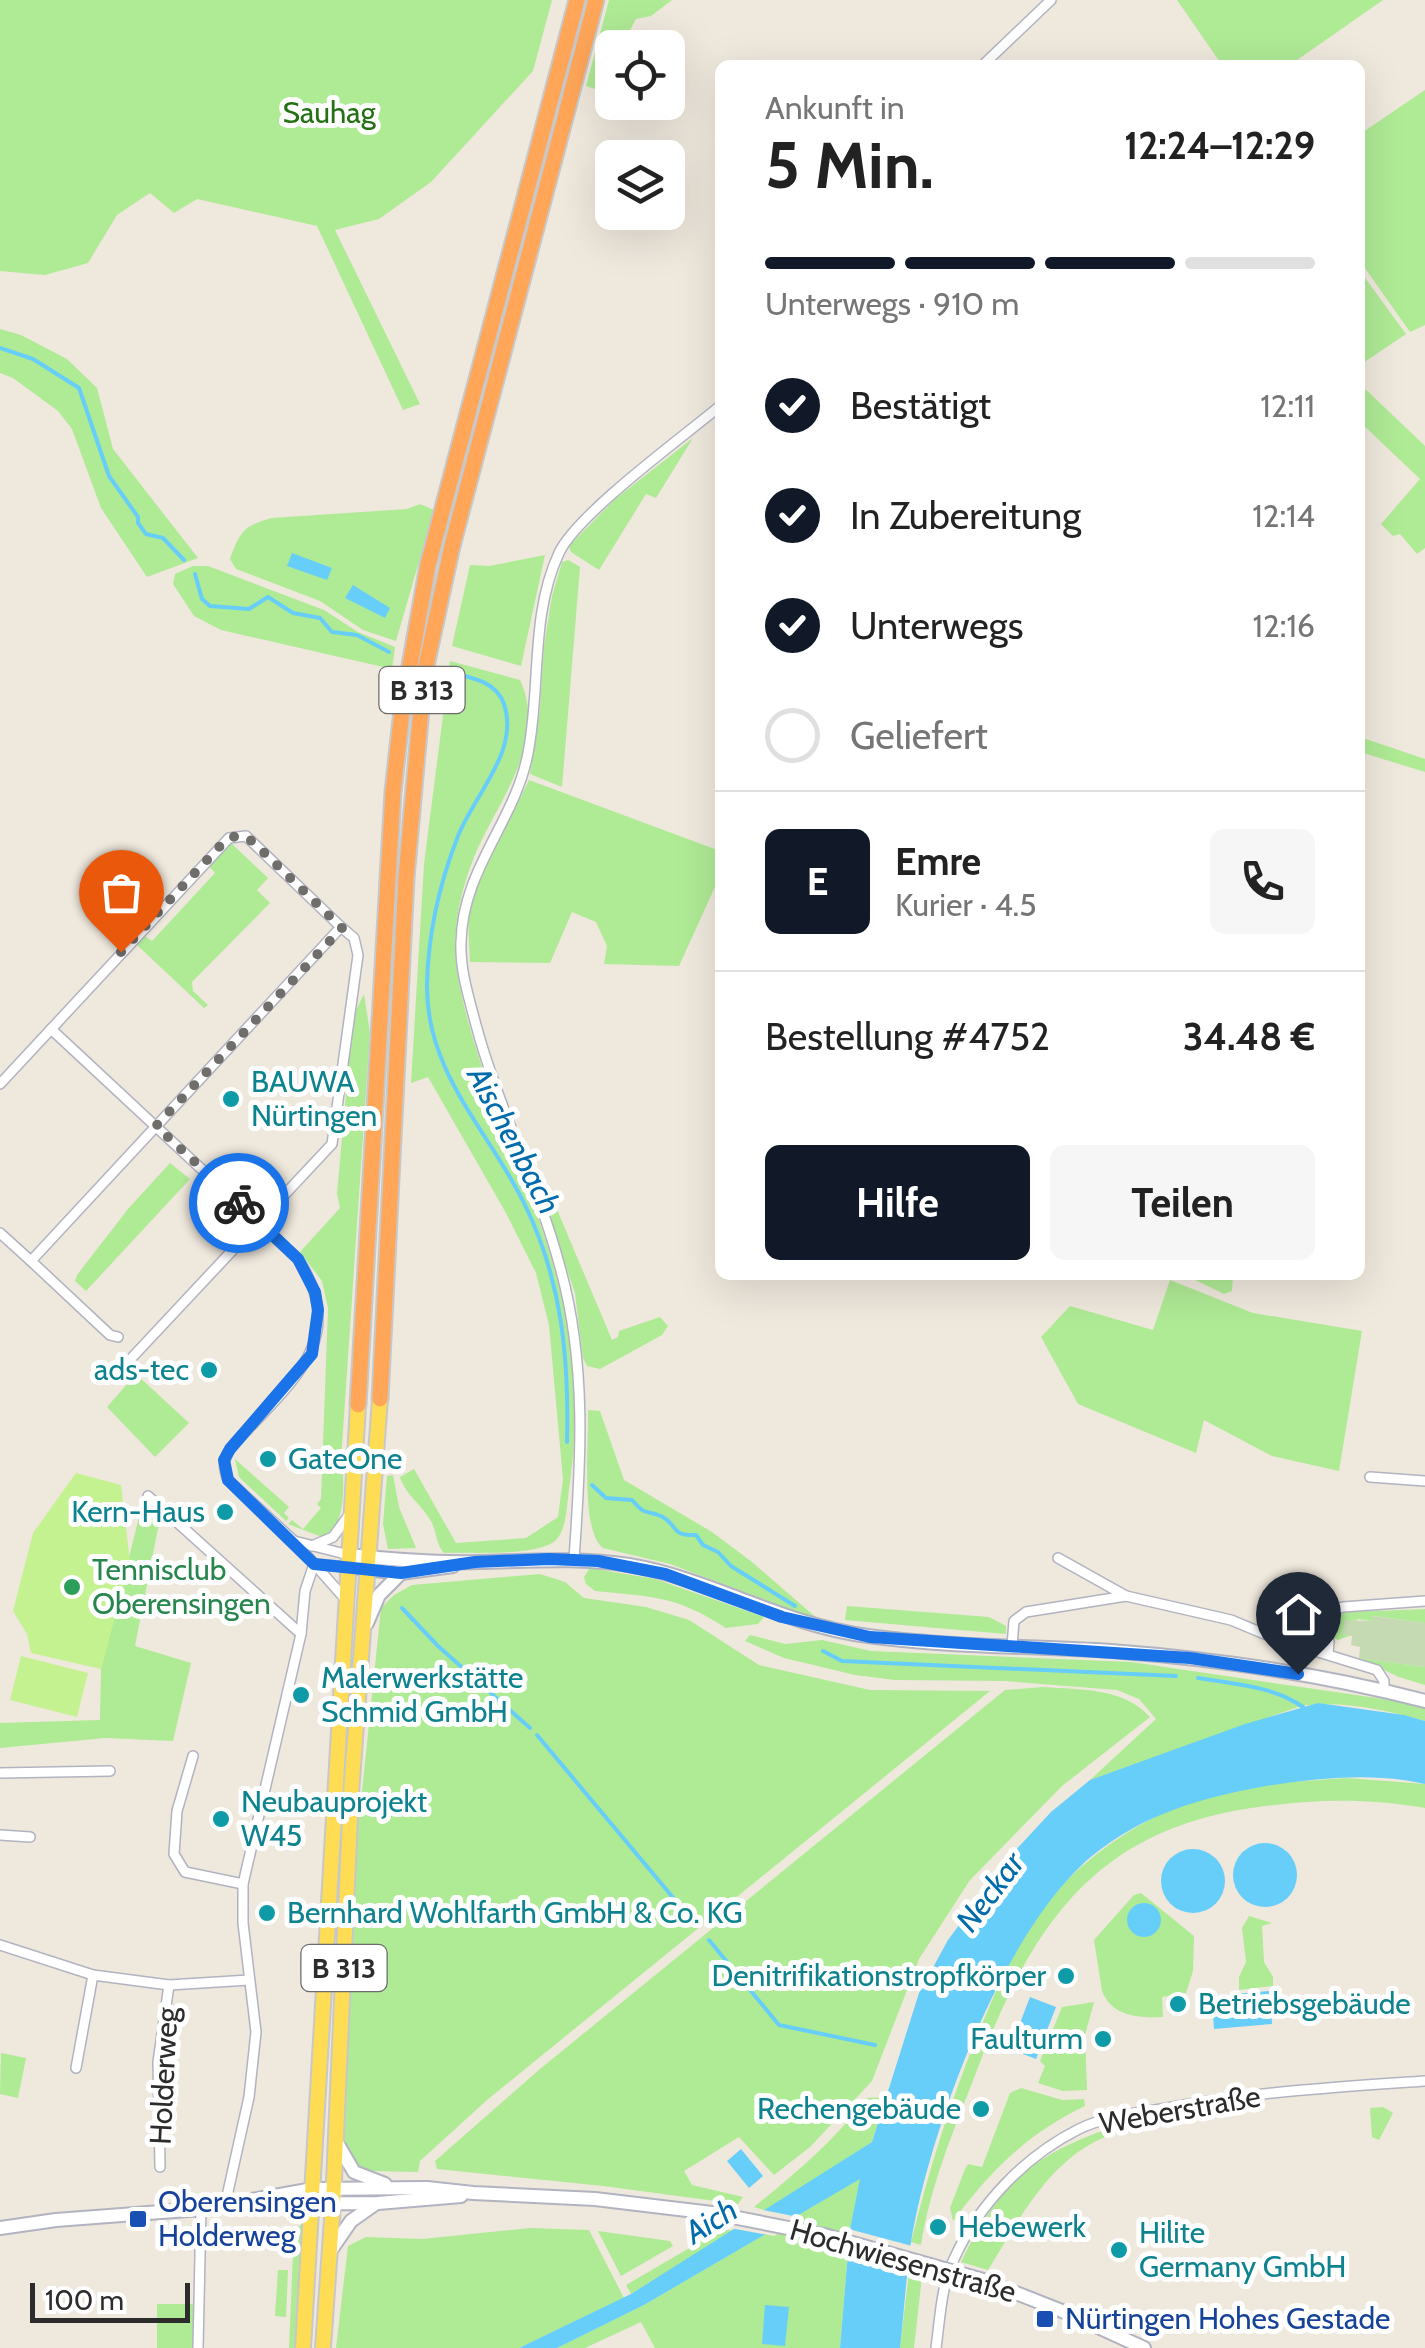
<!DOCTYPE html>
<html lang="de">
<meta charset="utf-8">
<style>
body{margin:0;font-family:Cabin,sans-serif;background:#f6f6f6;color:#222;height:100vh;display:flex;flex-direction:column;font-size:38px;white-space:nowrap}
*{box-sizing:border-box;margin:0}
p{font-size:32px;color:#767676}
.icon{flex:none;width:55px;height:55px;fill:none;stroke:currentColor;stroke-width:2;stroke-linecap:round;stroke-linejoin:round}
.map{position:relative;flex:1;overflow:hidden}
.side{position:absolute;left:715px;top:60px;width:650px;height:1220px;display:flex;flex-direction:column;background:#fff;border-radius:15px;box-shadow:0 10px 40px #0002}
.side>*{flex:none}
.fabs{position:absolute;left:595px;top:30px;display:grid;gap:20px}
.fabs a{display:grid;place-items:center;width:90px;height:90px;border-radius:15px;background:#fff;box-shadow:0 10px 40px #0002;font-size:50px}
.scale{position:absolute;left:30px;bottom:25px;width:160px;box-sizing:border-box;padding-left:10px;border:5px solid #2c2c2c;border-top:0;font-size:28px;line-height:35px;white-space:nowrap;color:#2c2c2c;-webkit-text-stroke:8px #fff;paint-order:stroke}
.pin{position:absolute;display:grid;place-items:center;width:85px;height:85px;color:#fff;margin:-102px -42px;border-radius:50% 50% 50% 0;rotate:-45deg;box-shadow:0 0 10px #0007}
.pin .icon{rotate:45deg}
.courier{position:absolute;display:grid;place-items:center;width:100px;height:100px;margin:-50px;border:8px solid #1a73e8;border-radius:50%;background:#fff;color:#222;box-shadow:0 2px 12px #0007}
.summary em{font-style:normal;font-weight:800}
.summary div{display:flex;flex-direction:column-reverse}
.summary{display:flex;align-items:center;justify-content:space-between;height:170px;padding:0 50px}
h1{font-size:65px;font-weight:800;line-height:75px}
.bar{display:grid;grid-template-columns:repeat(4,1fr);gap:15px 10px;align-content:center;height:120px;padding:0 50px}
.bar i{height:12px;border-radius:8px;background:#e0e0e0}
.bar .selected{background:#111827}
.bar p{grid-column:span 4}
.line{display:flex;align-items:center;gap:25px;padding:0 50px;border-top:2px solid #e0e0e0}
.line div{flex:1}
.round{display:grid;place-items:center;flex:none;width:105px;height:105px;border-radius:15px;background:#f6f6f6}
ol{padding:0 50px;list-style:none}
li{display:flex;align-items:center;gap:30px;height:110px}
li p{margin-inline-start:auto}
li .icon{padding:10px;border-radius:50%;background:#111827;color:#fff;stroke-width:4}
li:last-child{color:#767676}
li i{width:55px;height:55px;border:5px solid #e0e0e0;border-radius:50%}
.button{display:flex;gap:20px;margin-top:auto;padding:20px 50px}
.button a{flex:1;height:115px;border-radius:15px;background:#111827;color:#fff;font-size:40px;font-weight:800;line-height:115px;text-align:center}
.button a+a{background:#f6f6f6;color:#222}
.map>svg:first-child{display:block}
</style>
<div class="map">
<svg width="1425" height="2348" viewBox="0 0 1425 2348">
<rect width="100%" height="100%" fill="#efe8dd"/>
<!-- green -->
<g fill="#afea95">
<polygon points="0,0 552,0 533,71 431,182 379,219 335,230 420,404 403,410 317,226 197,199 174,213 150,193 117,215 88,263 45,275 0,271"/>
<polygon points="609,0 672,0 651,16 636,19 621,47 612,48 612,63 598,90 586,86"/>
<polygon points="1177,0 1383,0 1290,65 1222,65"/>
<polygon points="1425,90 1425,325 1410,332 1360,261 1360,134"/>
<polygon points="1360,271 1406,334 1360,365"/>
<polygon points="0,329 21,335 67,359 97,388 113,449 198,558 147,577 101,508 72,429 58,411 13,378 0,373"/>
<polygon points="1360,384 1425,446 1425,548 1417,554 1400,534 1393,536 1381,524 1420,479 1360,422"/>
<polygon points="693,438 656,498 646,494 599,570 571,552 569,546 614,500"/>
<path d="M420,504L434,510L396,641L363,630L320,601L236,569L230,559C240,532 243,526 272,518L407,509Z"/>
<polygon points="545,555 521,666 452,646 470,565 489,566"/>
<polygon points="568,560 580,567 562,787 530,774 540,708 544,646 552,596 562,562"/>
<polygon points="193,566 208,566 324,610 358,632 395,647 392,669 221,630 194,616 173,584 175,574"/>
<path d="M450,661L520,680C549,741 496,804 474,857C458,898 450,940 459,983C479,1083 528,1174 555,1271C574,1338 580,1414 570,1482C567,1498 568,1528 556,1540C538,1557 469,1552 444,1553C436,1544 437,1534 432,1523C423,1505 406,1496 400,1477L414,1469L456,1543L526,1538L558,1517L563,1479L549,1325L536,1273L506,1213L428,1077L411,1083L424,864Z"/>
<polygon points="1360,737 1425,759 1425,772 1360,752"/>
<polygon points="529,780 720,851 720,876 679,966 604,964 607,946 596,922 572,912 550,963 470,962 468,920 474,891"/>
<polygon points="231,843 268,878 257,890 270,903 192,982 193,991 208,1005 204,1008 137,945 145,936 152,941 215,873 209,866"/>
<path d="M364,994L370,1033L342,1446C342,1472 351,1525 322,1537L288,1524L292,1520L303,1529L321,1508L317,1504L321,1499L328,1308L322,1281L300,1252L340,1208L337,1194L353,1016Z"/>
<polygon points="170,1163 190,1179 86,1291 75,1281 77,1275 128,1209"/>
<polygon points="550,1193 612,1340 618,1337 619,1331 660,1317 668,1326 662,1335 600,1369 587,1366 583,1358 575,1293 542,1198"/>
<polygon points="1185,1275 1233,1275 1232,1291 1224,1294"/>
<polygon points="1170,1280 1253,1313 1362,1331 1339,1471 1272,1456 1204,1420 1196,1453 1078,1404 1041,1337 1070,1306 1153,1330"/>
<polygon points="136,1374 189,1423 155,1457 107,1407"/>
<path d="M588,1410L600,1411L624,1480L712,1532L752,1562L819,1620L670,1564L603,1548C580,1531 589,1441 588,1410Z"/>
<polygon points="235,1459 289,1507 284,1513 289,1518 286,1521 239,1477"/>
<polygon points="393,1475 399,1507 416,1548 388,1549 383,1524 387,1476"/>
<polygon points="148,1502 161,1513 135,1646 191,1663 173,1741 105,1738 0,1748 0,1723 100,1720 101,1669 141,1509"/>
<path d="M590,1568L655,1579L764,1617L758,1624L726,1628C675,1595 653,1597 595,1591L586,1584L584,1577Z"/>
<polygon points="540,1574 565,1582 584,1598 646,1607 689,1620 759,1665 870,1690 990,1691 487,2100 420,2161 418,2172 371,2171 351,2162 344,2145 354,1827 362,1791 381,1608 394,1595 412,1585"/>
<polygon points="847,1606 989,1617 1006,1626 1006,1634 845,1620"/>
<polygon points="1425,1609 1425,1623 1374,1616 1372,1621 1357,1619 1352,1635 1338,1640 1332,1637 1328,1623 1332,1618 1348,1612"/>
<path d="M750,1635L785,1644L822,1640L871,1651L1131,1662L1390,1700L1425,1709V1721C1388,1710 1340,1700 1301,1706L1090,1780L1156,1719L1139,1699L1117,1690L1004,1681L895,1680L855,1675L784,1658L745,1641Z"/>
<polygon points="1344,1651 1359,1658 1425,1667 1425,1685 1399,1677"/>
<path d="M1043,1687C1081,1690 1122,1687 1150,1717L1062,1786L970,1880L919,1959L872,2081L810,2147L774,2175L739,2137L684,2171L692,2185L743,2197L738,2204L603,2186L437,2169L435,2161L540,2069L1005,1690Z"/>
<path d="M1347,1778L1425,1784V1808C1368,1798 1316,1799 1258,1807C1091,1829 1029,1930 974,2078C953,2132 930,2187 921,2245L911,2242C931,2162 953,2093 985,2017C1003,1974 1024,1925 1056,1891C1090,1855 1129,1828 1174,1808C1226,1784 1291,1782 1347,1778Z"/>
<path d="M1141,1893L1194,1936L1193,1971L1186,1993L1162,1997L1163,2017C1140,2018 1112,2017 1102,1991L1094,1940L1134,1895Z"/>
<polygon points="1249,1916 1272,1923 1262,1926 1264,1962 1273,1977 1273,1986 1239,1990 1239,1977 1246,1962 1242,1928"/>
<polygon points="1094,2002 1085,2035 1087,2090 1063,2091 1038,2083 1045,2066 1040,2061 1062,2007"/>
<polygon points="1,2053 26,2058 18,2098 0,2094"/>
<path d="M1021,2088L1062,2100L1084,2099L1085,2106C1028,2133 990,2171 953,2221L950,2208L965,2169L968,2164L982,2167L1010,2093Z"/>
<path d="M886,2097L872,2142L766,2211L754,2207C796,2173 834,2141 867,2098Z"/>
<polygon points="1383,2107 1393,2113 1379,2140 1372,2137 1370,2108"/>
<path d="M1150,2116L1151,2124C1136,2128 1119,2131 1105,2137C1048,2161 1019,2220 988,2270L961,2262C1007,2167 1052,2144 1150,2116Z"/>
<polygon points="861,2178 850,2229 840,2348 655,2348 641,2322 585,2348 557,2348 644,2305"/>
<polygon points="302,2224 304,2231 298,2348 289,2348 294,2230"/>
<polygon points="531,2228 589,2230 624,2298 519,2348 336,2348 348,2246 366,2237 422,2239"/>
<polygon points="722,2229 735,2231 631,2294 626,2285"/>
<polygon points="598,2231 670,2241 673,2246 621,2276"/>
<polygon points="278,2270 288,2270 286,2317 275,2316"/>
<polygon points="909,2272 922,2276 914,2348 900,2348"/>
<polygon points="157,2304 194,2304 195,2348 157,2348"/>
</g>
<!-- cemetery -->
<polygon fill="#c5dab3" points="1373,1616 1425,1623 1425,1667 1359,1658 1360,1647 1351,1645 1352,1636 1342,1634 1344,1620 1372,1621"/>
<!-- pitch -->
<g fill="#c5f290">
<polygon points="76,1473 121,1485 130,1562 101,1669 31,1653 27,1634 13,1611 33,1533"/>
<polygon points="21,1656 88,1673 77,1717 10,1700"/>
</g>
<!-- water -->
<g fill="#67cefa">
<polygon points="292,553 332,568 327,580 287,566"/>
<polygon points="353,585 390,608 385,618 345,598"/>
<path d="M1318,1703L1404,1715L1425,1721V1784C1375,1772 1317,1778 1266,1786C1203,1797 1143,1814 1092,1856C1003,1930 930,2128 911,2242C906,2277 904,2313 900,2348H840L850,2229L860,2179L644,2305L557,2348H519L631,2294L872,2142L919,1993L948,1940L1011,1855L1051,1812L1090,1780L1245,1724Z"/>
<circle cx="1265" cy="1875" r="32"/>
<circle cx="1193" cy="1881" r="32"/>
<circle cx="1144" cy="1920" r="17"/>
<polygon points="1269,1991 1271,2006 1214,2012 1212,1996"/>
<polygon points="1030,1997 1056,2007 1036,2059 1010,2049"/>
<polygon points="1271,2008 1272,2024 1214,2029 1213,2014"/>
<polygon points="741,2149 763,2176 749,2188 727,2161"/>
<polygon points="765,2305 789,2307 785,2346 762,2344"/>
</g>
<!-- pier -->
<g fill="#efe8dd">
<polygon points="758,2209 803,2218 774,2236 730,2228"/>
<polygon points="845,2228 916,2247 914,2271 842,2251"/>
</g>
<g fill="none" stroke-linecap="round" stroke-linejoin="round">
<!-- stream -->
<g stroke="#67cefa" stroke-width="4">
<polyline points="0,348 33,359 79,388 109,476 138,517 138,523 146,534 163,538 184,560"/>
<polyline points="195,574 202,599 210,606 249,609 268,597 293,613 320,618 332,632 357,635 389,652"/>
<path d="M447,672C468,677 496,680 504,704C520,751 474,795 458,836C440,882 428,935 427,985C426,1074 490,1132 525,1205C562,1281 569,1358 567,1442"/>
<path d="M592,1485L606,1498L632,1500C647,1517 644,1509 661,1516C679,1525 669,1536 696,1535L703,1545L718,1552L731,1566L795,1606"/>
<polyline points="402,1608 438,1646 530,1728"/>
<polyline points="823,1651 842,1661 1176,1676"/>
<path d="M1198,1678C1234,1684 1273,1686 1303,1707"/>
<polyline points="537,1735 696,1925"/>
<polyline points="709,1940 779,2025 875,2045"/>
</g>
<defs>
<g id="street">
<polyline points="983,65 1051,0"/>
<path d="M51,1029L298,1259C354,1344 281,1389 230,1449C223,1461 223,1467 228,1480L294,1541L347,1601"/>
<polyline points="0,1084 229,838 246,836 341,927 31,1261 0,1233"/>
<polyline points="31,1261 110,1335 118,1337"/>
<polyline points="126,1364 332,1144 358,955 354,938 341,927"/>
<polyline points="1370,1477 1425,1481"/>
<polyline points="148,1496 301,1634"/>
<polyline points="294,1541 349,1555"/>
<polyline points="312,1546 333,1537 349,1515"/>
<polyline points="1058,1558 1126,1596"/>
<path d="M574,1559C581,1461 587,1363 560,1267C538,1184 498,1107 476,1025C469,998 460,971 461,943C462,869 515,822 528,753C541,688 530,615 559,553C577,514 683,437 720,406"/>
<polyline points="314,1564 349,1567"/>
<polyline points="1012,1646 1014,1621 1026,1612 1126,1596 1231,1620 1279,1640 1377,1670 1384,1681 1384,1690"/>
<polyline points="1328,1654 1329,1642 1323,1622 1331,1611 1343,1607 1425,1601"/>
<polyline points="193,1756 177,1811 174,1854 185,1872 243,1884"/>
<polyline points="0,1773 110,1771"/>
<polyline points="0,1835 30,1837"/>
<polyline points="0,1945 93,1975 169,1985 249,1980"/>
<polyline points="76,2068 93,1975"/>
<polyline points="160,2167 158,2062 169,1985"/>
<polyline points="225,2205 249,2097 256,2032 243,1923 243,1884 301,1634 305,1591 314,1564"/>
<polyline points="198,2348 201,2209"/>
<path d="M936,2348C940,2319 941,2286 954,2259C979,2204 1025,2156 1079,2129C1105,2116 1139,2113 1167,2108C1252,2092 1339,2087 1425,2081"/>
</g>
<g id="secondary">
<path d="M349,1555C392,1560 435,1563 478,1562C529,1561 578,1557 629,1565C712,1579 782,1625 868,1636C948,1647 1030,1646 1111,1651C1217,1659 1322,1674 1425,1701"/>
<polyline points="349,1567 401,1573 453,1566"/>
<polyline points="367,1623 379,1595 401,1573"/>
<polyline points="336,2141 354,2172 385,2184"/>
<polyline points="246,2204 378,2203 461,2196"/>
<polyline points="0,2228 56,2220 201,2209 313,2189 427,2188 473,2193 595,2199 712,2213"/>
<polyline points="331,2250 351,2221 375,2204"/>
<polyline points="983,2280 1072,2315 1144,2348"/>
</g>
<g id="primary">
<polyline points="303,2348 358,1405"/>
<polyline points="323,2348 333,2204 351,1794 380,1399"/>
</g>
<g id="highway">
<polyline points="380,1399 406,878 424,675 452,546 596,0"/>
<polyline points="358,1405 393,792 402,710 428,565 577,0"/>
</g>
</defs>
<!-- street casing -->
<use href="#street" stroke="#b1b3c1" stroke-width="12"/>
<!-- secondary casing -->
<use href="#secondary" stroke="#b1b3c1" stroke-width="16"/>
<!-- primary casing -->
<use href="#primary" stroke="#c8c8c8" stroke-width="18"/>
<!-- highway casing -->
<use href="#highway" stroke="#c8c8c8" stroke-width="19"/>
<!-- street -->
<use href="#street" stroke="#fff" stroke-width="9"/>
<!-- secondary -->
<use href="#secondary" stroke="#fff" stroke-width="12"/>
<!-- primary -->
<use href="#primary" stroke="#fedc53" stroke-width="14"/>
<!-- highway -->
<use href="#highway" stroke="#ffa658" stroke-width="15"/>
<defs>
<polyline id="secondary-bridge" points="712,2213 824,2235 983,2280"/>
</defs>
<!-- secondary-bridge casing -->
<use href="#secondary-bridge" stroke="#b1b3c1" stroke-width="16" stroke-linecap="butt"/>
<!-- secondary-bridge -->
<use href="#secondary-bridge" stroke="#fff" stroke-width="12"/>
</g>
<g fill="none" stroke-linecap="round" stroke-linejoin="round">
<!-- done -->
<path stroke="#706e6a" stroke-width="10" stroke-dasharray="0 18" d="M121,952L222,844C233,834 242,834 253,842L342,928L156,1126L239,1203"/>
<!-- route -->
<polyline stroke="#1a73e8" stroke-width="12" points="239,1203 298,1259 315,1292 318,1310 312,1354 230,1449 224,1460 228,1480 314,1564 401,1573 475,1562 549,1559 598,1561 665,1574 782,1617 870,1637 1190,1658 1298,1674"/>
</g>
<!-- markers -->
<g fill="#0f9aa8" stroke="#fff" stroke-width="4">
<circle cx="231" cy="1099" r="10"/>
<circle cx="209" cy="1370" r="10"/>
<circle cx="268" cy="1459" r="10"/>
<circle cx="225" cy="1512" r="10"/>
<circle cx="301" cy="1695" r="10"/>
<circle cx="221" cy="1819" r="10"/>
<circle cx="267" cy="1913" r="10"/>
<circle cx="1066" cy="1976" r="10"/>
<circle cx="1178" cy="2004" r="10"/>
<circle cx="1103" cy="2039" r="10"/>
<circle cx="981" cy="2109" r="10"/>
<circle cx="938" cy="2227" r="10"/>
<circle cx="1119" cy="2250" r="10"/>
</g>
<circle fill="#2e9e5b" stroke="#fff" stroke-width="4" cx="72" cy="1587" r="10"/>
<g fill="#1a4fb4" stroke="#fff" stroke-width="4">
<rect x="128" y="2209" width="20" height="20" rx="5"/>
<rect x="1035" y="2309" width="20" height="20" rx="5"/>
</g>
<g text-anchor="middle" stroke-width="10" stroke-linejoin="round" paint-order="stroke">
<!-- shield labels -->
<g fill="#fff" stroke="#6b6b6b" stroke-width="2.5">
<rect x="379.5" y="667" width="85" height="46" rx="8"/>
<rect x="301.5" y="1945" width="85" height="46" rx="8"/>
</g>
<g font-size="28" font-weight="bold" fill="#2c2c2c">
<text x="422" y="700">B 313</text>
<text x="344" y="1978">B 313</text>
</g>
<!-- park labels -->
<g font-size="30" fill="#247114" stroke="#fff">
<text x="329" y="123">Sauhag</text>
</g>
<!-- culture labels -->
<g font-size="30" fill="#0d838f" stroke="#fff" text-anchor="start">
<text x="251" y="1092">BAUWA<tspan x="251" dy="34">Nürtingen</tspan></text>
<text x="189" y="1380" text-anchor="end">ads-tec</text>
<text x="288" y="1469">GateOne</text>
<text x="205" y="1522" text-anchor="end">Kern-Haus</text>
<text x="321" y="1688">Malerwerkstätte<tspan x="321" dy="34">Schmid GmbH</tspan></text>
<text x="241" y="1812">Neubauprojekt<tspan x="241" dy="34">W45</tspan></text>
<text x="287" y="1923">Bernhard Wohlfarth GmbH &amp; Co. KG</text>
<text x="1046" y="1986" text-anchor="end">Denitrifikationstropfkörper</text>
<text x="1198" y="2014">Betriebsgebäude</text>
<text x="1083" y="2049" text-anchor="end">Faulturm</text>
<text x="961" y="2119" text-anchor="end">Rechengebäude</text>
<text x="958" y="2237">Hebewerk</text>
<text x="1139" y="2243">Hilite<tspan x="1139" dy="34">Germany GmbH</tspan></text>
</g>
<!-- leisure labels -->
<g font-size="30" fill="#27864d" stroke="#fff" text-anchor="start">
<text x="92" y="1580">Tennisclub<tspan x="92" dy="34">Oberensingen</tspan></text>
</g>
<!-- street labels -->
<g font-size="30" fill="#2c2c2c" stroke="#fff">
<text transform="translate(164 2076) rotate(-87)" y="10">Holderweg</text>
<text transform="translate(1180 2110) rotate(-10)" y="10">Weberstraße</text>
<text transform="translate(903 2261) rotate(16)" y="10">Hochwiesenstraße</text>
</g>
<!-- transit labels -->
<g font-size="30" fill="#164399" stroke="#fff" text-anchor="start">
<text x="158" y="2212">Oberensingen<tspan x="158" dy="34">Holderweg</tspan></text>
<text x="1065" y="2329">Nürtingen Hohes Gestade</text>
</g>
<!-- water labels -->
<g font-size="32" font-style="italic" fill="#016bab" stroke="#fff">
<text transform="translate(514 1140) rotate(62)" y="11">Aischenbach</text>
<text transform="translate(990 1892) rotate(-53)" y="11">Neckar</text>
<text transform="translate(711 2221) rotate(-32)" y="11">Aich</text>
</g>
</g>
</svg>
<div class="fabs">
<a><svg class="icon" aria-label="locate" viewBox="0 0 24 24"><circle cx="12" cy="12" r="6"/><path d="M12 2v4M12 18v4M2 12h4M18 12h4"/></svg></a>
<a><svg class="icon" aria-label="layers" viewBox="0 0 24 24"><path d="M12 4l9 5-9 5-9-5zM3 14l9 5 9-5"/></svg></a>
</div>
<div class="scale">100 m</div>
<div class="pin" style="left:121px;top:952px;background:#ea580c"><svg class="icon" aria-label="bag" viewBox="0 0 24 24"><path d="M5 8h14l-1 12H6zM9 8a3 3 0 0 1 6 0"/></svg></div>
<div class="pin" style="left:1298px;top:1674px;background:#1f2937"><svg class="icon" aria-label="home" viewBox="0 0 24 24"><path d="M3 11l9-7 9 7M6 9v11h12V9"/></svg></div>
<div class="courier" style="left:239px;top:1203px"><svg class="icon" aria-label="bike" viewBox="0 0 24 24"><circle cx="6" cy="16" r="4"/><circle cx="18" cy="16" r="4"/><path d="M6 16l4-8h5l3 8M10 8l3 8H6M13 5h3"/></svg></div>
<section class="side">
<div class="summary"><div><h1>5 Min.</h1><p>Ankunft in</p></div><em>12:24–12:29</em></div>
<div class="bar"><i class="selected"></i><i class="selected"></i><i class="selected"></i><i></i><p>Unterwegs · 910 m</p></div>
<ol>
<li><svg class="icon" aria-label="check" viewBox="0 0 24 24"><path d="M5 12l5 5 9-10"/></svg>Bestätigt<p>12:11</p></li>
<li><svg class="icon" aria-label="check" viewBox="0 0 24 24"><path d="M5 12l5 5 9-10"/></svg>In Zubereitung<p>12:14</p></li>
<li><svg class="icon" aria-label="check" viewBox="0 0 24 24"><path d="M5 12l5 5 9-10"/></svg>Unterwegs<p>12:16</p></li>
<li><i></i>Geliefert</li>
</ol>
<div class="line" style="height:180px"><b class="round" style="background:#111827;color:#fff">E</b><div><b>Emre</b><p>Kurier · 4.5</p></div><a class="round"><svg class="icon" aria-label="phone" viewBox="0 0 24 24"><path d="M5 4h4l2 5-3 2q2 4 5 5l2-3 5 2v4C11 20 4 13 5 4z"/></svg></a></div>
<div class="line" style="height:130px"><div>Bestellung #4752</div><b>34.48 €</b></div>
<div class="button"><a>Hilfe</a><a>Teilen</a></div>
</section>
</div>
